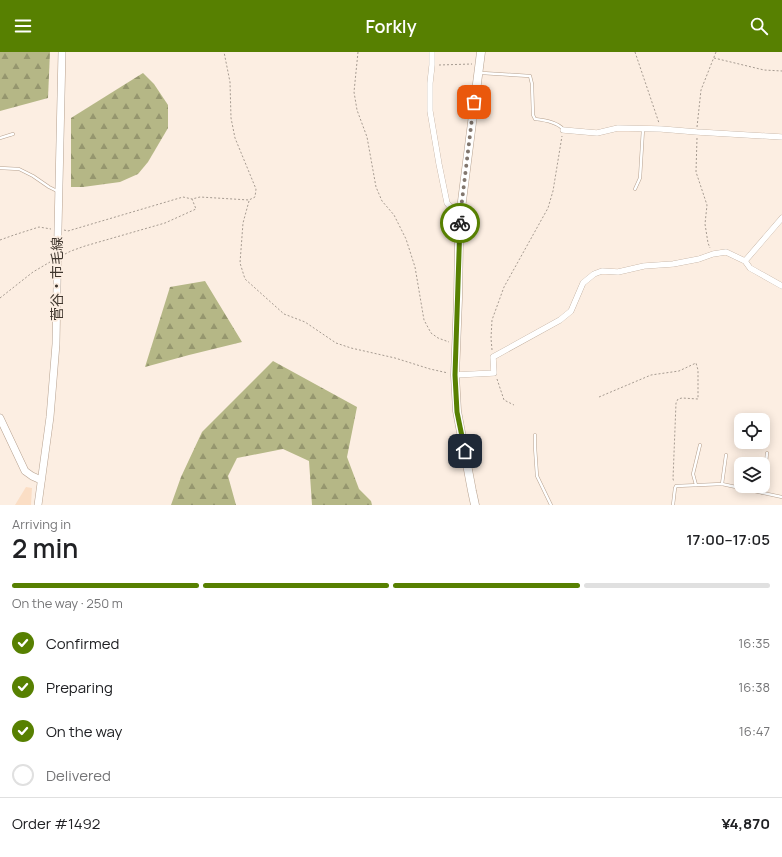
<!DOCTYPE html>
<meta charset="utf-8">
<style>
body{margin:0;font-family:Manrope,"Noto Sans JP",sans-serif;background:#f6f6f6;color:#202124;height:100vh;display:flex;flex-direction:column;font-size:15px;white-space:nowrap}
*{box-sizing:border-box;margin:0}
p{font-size:13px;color:#757577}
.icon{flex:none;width:22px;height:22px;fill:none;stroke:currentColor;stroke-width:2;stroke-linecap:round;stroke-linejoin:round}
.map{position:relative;height:453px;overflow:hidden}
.drawer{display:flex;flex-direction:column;background:#fff;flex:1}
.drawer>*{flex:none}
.fabs{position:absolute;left:734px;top:361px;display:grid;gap:8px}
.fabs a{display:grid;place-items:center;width:36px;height:36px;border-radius:8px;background:#fff;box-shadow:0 2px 10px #0003;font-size:20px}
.pin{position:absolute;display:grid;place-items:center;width:34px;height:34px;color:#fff;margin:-17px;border-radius:8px;box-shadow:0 2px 6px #0006}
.courier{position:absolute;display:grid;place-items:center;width:40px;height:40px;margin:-20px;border:3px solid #578001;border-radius:50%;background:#fff;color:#222;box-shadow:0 1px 5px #0007}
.overview em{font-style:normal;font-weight:600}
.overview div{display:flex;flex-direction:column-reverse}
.overview{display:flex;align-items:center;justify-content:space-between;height:68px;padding:0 12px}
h1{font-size:26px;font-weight:600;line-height:30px}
.bar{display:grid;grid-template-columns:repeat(4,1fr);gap:6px 4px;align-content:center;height:48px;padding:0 12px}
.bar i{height:5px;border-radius:3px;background:#e0e0e0}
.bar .on{background:#578001}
.bar p{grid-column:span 4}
.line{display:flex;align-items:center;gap:10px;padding:0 12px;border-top:1px solid #e0e0e0}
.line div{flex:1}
ol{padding:0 12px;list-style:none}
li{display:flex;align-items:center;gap:12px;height:44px}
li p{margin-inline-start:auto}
li .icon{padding:4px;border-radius:50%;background:#578001;color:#fff;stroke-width:4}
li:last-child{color:#757577}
li i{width:22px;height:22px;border:2px solid #e0e0e0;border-radius:50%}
header{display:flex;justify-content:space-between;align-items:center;height:52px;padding:0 12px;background:#578001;color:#fff;font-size:18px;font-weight:600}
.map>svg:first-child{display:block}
</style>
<header><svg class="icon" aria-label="menu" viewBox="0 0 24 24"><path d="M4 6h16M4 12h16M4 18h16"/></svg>Forkly<svg class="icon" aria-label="search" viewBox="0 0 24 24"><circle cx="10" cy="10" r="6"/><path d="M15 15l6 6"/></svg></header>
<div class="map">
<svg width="782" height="453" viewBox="0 0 782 453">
<defs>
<pattern id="forest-firs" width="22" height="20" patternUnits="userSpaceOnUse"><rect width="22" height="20" fill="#b5b786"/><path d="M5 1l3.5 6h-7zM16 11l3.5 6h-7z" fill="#95966e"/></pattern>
</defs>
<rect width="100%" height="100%" fill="#fceee2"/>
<!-- built -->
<polygon fill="#fbdec5" points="26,435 32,436 31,453 15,453"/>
<!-- forest -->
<g fill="url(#forest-firs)">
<polygon points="0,0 50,0 48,46 0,59"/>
<polygon points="143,21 154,32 168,53 168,76 148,110 138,122 120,130 83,135 71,135 71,66"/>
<polygon points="205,229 242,290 189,303 145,315 170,235"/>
<polygon points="273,309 357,355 347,405 359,437 371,449 372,453 312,453 309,409 283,397 237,406 228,424 236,453 171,453 181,425 202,380"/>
</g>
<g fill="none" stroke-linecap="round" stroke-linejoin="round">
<defs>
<g id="service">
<path d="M479,20L482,21L530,24L532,32L533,63L535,67C545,68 557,70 563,77"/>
<polyline points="0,86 13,82"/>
<polyline points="0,116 19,117 33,124 49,135 57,139"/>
<polyline points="635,137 640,126 643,77"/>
<polyline points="535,383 535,395 537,424 551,453"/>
<polyline points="722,432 726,403"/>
<polyline points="696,433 693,422 700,393"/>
<polyline points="763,441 767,401"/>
<polyline points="673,453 675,436 676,434 722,432 782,445"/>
</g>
<g id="minor">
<polyline points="432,0 432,13 430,31 430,59 439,112 447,151 453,158 461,157"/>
<polyline points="563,78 597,81 618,76 661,77 697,80 782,85"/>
<polyline points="745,209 782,166"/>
<polyline points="455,323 494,321 493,305 560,268 571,259 583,231 594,222 602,219 618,220 644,214 673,212 699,207 713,202 726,200 745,209 750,216 782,234"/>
</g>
<g id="tertiary">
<polyline points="0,366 25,419 32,424 41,428"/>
<polyline points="38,453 50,365 56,292 58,177 62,0"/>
</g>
<polyline id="secondary" points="475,453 472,439 457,359 455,323 458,247 459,189 461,157 481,0"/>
</defs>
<!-- service casing -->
<use href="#service" stroke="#b6a18f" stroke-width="3.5"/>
<!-- minor casing -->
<use href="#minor" stroke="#b6a18f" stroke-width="6"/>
<!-- tertiary casing -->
<use href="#tertiary" stroke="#b6a18f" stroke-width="8"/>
<!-- secondary casing -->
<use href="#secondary" stroke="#b6a18f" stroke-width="9"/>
<!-- path -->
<g stroke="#a69b91" stroke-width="1" stroke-dasharray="2 2" stroke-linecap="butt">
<polyline points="358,0 354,40 357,58 367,85 376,135 382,149 394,163 406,187 415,215 424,268 431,281 438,286 449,290"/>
<polyline points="635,0 659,71"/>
<polyline points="714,6 764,18 782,19"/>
<polyline points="439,13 472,12"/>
<polyline points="697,75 701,38 716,0"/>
<polyline points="697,86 696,120 707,153 705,172 708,191 710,196"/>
<polyline points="249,149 243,171 240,211 245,227 284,262 305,270 336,291 351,296 395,306 430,317 448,321"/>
<polyline points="64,178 68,179 183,145 192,147"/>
<polyline points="0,188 14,183 39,175 51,177"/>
<polyline points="65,202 71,199 85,194 165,171 196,157 192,147 200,145 249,148 255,145 256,137 235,86 231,66 230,30 224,0"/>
<polyline points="0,246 33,220 50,210"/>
<polyline points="492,298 491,286 492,268 504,235 548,156 553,139 562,84"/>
<polyline points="497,327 504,348 514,353"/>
<polyline points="599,345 651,323 679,319 696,311 698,318 698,347 682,346 678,347 676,351 673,427 674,430"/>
</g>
<!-- service -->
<use href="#service" stroke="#fff" stroke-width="2.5"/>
<!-- minor -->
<use href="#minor" stroke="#fff" stroke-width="5.5"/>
<!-- tertiary -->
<use href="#tertiary" stroke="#fff" stroke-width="7"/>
<!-- secondary -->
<use href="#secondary" stroke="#fff" stroke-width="8"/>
</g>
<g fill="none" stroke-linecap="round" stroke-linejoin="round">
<!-- done -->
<polyline stroke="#81766d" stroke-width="4" stroke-dasharray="0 7.2" points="460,171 461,157 474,50"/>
<!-- route -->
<polyline stroke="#578001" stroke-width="5" points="460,171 455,323 457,360 465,399"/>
</g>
<g text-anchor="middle" stroke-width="3.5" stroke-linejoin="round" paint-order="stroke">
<!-- street labels -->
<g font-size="14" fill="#3f362e" stroke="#fceee2">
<text transform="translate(57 227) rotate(-90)" y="5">菅谷・市毛線</text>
</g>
</g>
</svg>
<div class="fabs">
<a><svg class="icon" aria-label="locate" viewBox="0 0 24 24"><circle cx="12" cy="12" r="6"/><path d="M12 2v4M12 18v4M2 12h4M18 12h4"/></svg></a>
<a><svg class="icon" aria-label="layers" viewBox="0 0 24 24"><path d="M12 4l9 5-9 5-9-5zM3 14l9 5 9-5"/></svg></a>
</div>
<div class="pin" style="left:474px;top:50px;background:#ea580c"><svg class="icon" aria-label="bag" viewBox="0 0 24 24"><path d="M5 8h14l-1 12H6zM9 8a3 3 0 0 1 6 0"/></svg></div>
<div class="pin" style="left:465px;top:399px;background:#1f2937"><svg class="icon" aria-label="home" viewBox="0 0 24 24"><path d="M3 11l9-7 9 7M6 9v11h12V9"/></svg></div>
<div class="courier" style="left:460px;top:171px"><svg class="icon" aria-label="bike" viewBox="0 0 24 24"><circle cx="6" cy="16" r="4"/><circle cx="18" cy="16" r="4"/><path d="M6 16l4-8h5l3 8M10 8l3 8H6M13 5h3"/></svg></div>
</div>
<section class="drawer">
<div class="overview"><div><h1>2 min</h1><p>Arriving in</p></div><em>17:00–17:05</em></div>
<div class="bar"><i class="on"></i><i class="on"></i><i class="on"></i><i></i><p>On the way · 250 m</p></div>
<ol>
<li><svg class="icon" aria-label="check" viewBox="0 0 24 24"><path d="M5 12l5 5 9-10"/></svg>Confirmed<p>16:35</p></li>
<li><svg class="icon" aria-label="check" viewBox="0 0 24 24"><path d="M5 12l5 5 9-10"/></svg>Preparing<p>16:38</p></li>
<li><svg class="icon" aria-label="check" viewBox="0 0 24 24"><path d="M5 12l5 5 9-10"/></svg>On the way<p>16:47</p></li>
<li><i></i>Delivered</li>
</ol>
<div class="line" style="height:52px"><div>Order #1492</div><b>¥4,870</b></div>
</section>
